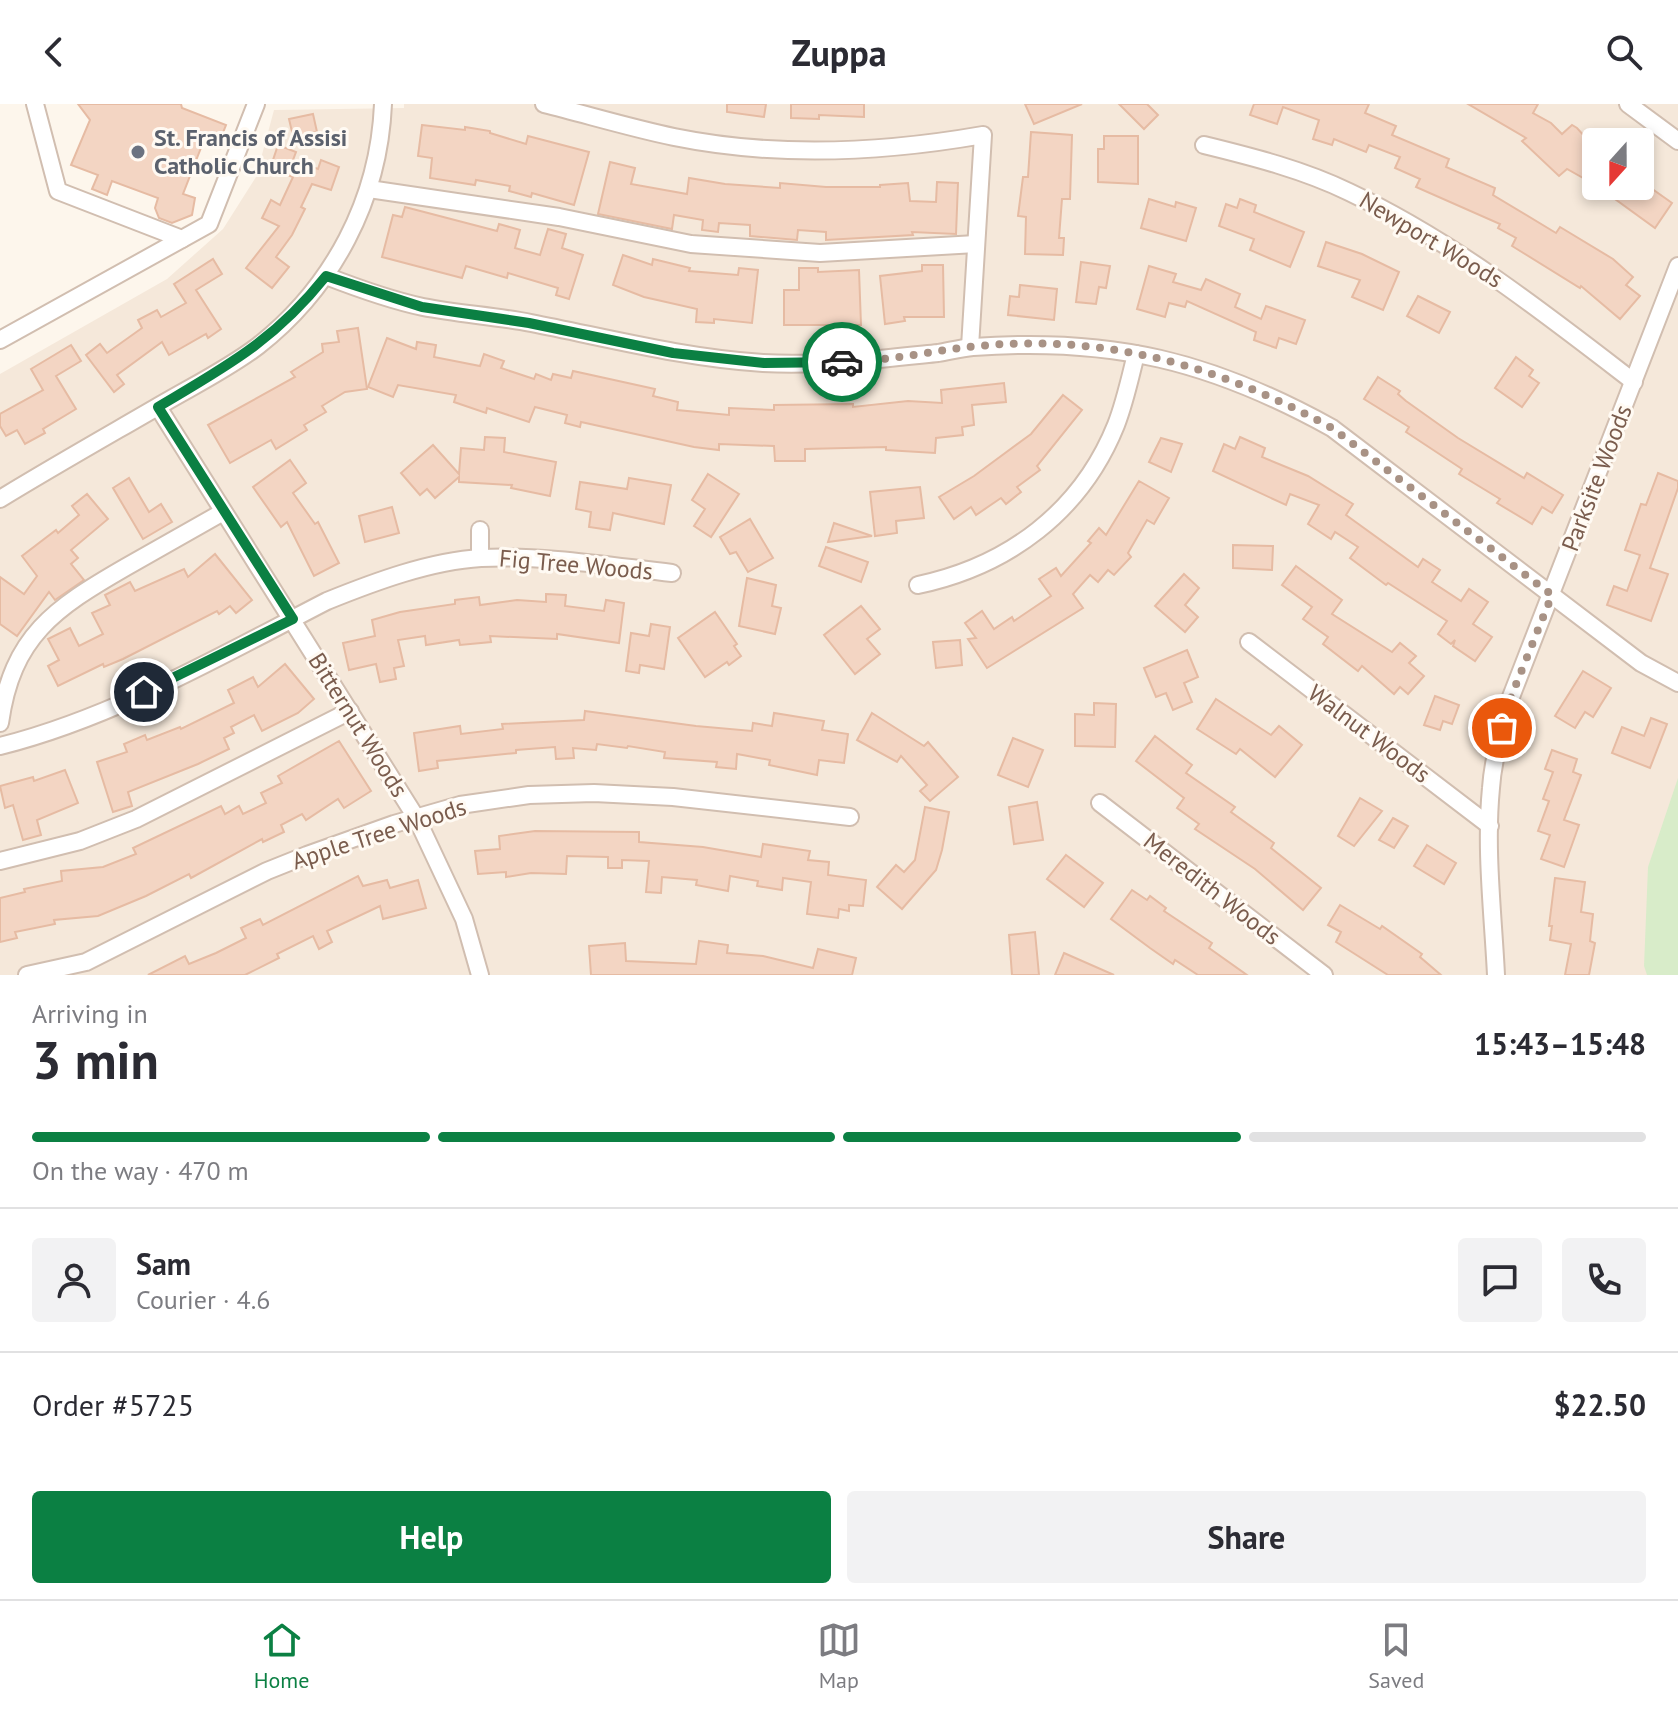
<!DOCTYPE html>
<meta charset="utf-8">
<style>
body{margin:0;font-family:"PT Sans",sans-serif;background:#f2f2f3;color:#2b2b33;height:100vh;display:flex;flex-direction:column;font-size:30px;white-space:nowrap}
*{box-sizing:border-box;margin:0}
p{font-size:26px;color:#7c7c81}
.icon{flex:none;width:44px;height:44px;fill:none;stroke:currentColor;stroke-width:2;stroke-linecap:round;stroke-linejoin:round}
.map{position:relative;height:871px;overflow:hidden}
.sheet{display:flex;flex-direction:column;background:#fff;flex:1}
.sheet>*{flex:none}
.needle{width:52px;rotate:201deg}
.tools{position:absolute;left:1582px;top:24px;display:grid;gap:16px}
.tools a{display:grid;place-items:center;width:72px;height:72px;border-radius:8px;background:#fff;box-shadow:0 4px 12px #0003;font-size:40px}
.pin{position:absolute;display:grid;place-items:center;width:68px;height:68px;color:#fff;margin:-34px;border:4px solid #fff;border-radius:50%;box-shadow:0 2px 8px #0007}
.courier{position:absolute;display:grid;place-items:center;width:80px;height:80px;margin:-40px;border:6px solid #0b8043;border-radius:50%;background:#fff;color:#222;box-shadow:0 2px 10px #0007}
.overview em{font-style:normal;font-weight:600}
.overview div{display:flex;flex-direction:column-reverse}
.overview{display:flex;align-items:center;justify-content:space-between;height:136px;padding:0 32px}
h1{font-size:52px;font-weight:600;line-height:60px}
.bar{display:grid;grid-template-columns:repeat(4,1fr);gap:12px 8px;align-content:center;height:96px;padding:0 32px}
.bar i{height:10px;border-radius:6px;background:#e1e1e2}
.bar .current{background:#0b8043}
.bar p{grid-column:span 4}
.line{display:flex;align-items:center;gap:20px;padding:0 32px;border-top:2px solid #e1e1e2}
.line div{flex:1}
.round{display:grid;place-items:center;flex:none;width:84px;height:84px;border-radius:8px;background:#f2f2f3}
.button{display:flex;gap:16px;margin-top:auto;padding:16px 32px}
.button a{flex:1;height:92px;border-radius:8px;background:#0b8043;color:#fff;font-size:32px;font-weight:600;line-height:92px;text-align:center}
.button a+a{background:#f2f2f3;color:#2b2b33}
header{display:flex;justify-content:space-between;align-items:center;height:104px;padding:0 32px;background:#fff;font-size:36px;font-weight:600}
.menu{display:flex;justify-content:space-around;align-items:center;height:112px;border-top:2px solid #e1e1e2;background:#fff;font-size:22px;color:#7c7c81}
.menu a{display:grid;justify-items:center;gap:4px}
.menu .current{color:#0b8043}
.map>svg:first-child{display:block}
</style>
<header><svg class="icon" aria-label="back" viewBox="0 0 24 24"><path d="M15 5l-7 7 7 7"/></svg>Zuppa<svg class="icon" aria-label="search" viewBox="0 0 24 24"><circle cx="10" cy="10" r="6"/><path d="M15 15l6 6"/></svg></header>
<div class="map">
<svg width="1678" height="871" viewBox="0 0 1678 871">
<rect width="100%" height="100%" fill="#fdf6ec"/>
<!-- residential -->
<path fill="#f5e8da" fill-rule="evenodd" d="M404,0H1678V871H0V270L167,175L223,125L256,73L274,6L404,4ZM1596,38H1640V82H1596Z"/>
<!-- green -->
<polygon fill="#d8ecc9" points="1678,674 1678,871 1647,871 1644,862 1648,763"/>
<!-- building -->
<g fill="#f3d5c3" stroke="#e6bba3" stroke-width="2">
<polygon points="78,0 181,0 182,4 226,21 220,36 206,31 183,90 195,94 192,111 172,119 159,114 155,104 158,94 112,77 107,91 92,85 98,71 71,61 90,16"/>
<polygon points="727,0 766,0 764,13 727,8"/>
<polygon points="791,0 864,0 864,13 819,11 819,15 791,14"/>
<polygon points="1025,0 1082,0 1034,20"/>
<polygon points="1119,0 1147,0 1158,11 1144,25"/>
<polygon points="1254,0 1369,0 1365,9 1396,22 1392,31 1449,55 1446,63 1495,84 1493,91 1556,129 1560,123 1613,155 1633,173 1626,181 1640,192 1620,215 1581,182 1580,184 1512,142 1516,134 1498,124 1500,120 1416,83 1420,75 1395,64 1400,53 1369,41 1366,48 1334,35 1332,41 1313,35 1319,16 1283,3 1277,20 1250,11"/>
<polygon points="1468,0 1538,0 1533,9 1551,19 1562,30 1572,21 1577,24 1596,45 1596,88 1583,74 1567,65 1559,72 1522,37 1526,34"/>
<polygon points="313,10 317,28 293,32 289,15"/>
<polygon points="422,21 465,26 465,23 490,27 490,29 526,40 528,32 589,48 574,101 532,89 531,93 509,87 510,82 476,76 475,81 430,74 432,54 418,52"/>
<polygon points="1031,28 1072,31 1070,95 1062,95 1059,134 1064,134 1063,151 1025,150 1026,113 1018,112 1023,73 1028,73"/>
<polygon points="1104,32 1138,32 1138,80 1098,78 1098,45 1104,45"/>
<polygon points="278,41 296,48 293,56 318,65 321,56 339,63 331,86 312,80 301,103 305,105 292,131 276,153 289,163 272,184 246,164 279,122 262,114 271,96 280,101 293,73 270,65"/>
<polygon points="610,58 635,64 631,80 687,90 689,74 725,80 780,84 780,79 826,83 880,83 880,81 908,79 910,97 936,98 937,78 958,79 956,130 912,128 913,131 826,136 826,128 798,126 797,136 750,132 750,121 719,119 718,128 702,126 703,116 674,111 672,125 598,110"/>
<polygon points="1597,82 1648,82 1672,99 1655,124"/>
<polygon points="1149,95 1175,103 1176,98 1196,104 1186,137 1141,124"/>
<polygon points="1240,95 1256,101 1254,108 1304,128 1290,163 1250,146 1254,135 1219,122 1226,100 1237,104"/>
<polygon points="405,103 497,127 499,120 520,126 515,144 540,151 548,125 566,130 562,144 583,151 569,195 556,191 558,184 508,169 507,174 466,162 462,174 382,153 393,111 402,113"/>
<polygon points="1326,138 1362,150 1399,168 1383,206 1352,193 1360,176 1318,162"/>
<polygon points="623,151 652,161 653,155 690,164 689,167 738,171 739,164 758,166 752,219 714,215 714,219 696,218 697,205 644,193 613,181"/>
<polygon points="213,155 222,170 196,186 221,225 208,234 206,230 169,251 162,238 117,271 124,280 114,288 86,251 100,240 107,249 142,224 138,216 157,206 161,213 186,199 174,180"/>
<polygon points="1081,158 1110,162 1106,184 1099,183 1096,200 1076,198"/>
<polygon points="922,161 943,161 944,213 904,213 905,217 885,220 880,172 922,167"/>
<polygon points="1149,162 1176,170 1173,178 1201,186 1206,175 1240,190 1235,203 1261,215 1266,202 1305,216 1296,240 1279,234 1276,244 1254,236 1256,228 1187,197 1185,203 1169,199 1165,213 1137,205"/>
<polygon points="799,164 818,164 818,168 859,166 861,221 784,221 784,186 799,186"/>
<polygon points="1020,181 1057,185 1054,216 1008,211 1010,192 1019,193"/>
<polygon points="1418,192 1450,208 1439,229 1407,212"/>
<polygon points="358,224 367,285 345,288 322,302 326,308 304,321 307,326 276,345 271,336 230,359 208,321 295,273 291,268 323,248 322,240 339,238 337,227"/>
<polygon points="387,234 416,245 417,238 436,241 434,253 480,262 484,250 504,257 501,264 534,275 536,270 551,276 553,270 571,274 573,267 655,285 653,292 678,298 677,306 729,311 729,304 774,306 774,301 853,300 853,303 908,297 942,299 941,286 1004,279 1006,298 972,301 974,321 962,323 963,331 936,334 935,349 886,346 886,343 805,345 805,357 775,357 774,342 719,340 719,346 694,343 581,318 580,323 565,319 567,311 535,303 529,318 487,304 486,309 454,298 456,291 398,281 393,293 368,283"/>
<polygon points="71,241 81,257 56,272 76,305 43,325 45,329 25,340 17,326 6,332 0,322 0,310 43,286 31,265"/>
<polygon points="1516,253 1533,266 1529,272 1539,279 1522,303 1495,284"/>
<polygon points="1378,273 1400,287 1398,290 1406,297 1458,334 1524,374 1527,369 1563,391 1552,409 1542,403 1532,420 1497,399 1500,395 1459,370 1462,365 1406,328 1409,323 1364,295"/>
<polygon points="1063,291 1082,306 1037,362 1040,366 1017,383 1021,388 1006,400 1001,394 976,411 971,403 954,415 939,393 974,372 1031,330"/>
<polygon points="485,333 505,334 504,348 556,358 550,392 511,384 512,381 459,378 459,373 435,394 427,385 420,391 401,369 433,341 459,370 461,344 484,346"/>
<polygon points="1240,333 1265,344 1262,353 1308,372 1353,400 1346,411 1418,463 1423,455 1440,466 1432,478 1461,497 1469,485 1488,498 1473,520 1492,533 1475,557 1453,542 1455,536 1451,540 1438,530 1447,517 1388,479 1386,481 1350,454 1358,443 1335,428 1331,435 1308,420 1319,401 1290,390 1286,401 1213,367 1224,340 1235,345"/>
<polygon points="1161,334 1182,340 1171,368 1149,358"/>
<polygon points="290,356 306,379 293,389 315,420 318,418 339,459 314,472 287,418 281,423 253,383"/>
<polygon points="1658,369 1678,377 1678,384 1650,464 1668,470 1651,517 1607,501 1614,482 1627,487 1640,451 1625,446 1641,400 1646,401"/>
<polygon points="708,370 739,390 711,433 694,422 705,405 692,396"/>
<polygon points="129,374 149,408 161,400 172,418 143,435 113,384"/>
<polygon points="629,374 671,381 664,420 613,409 610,426 589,423 591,408 576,405 580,378 627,385"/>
<polygon points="1139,377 1169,394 1154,420 1147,416 1128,449 1131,453 1114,471 1108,466 1098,478 1090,471 1073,490 1083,504 987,564 968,535 976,534 965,519 982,507 994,525 1012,513 1014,517 1051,492 1039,475 1056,464 1061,472 1091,439 1088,437 1099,424 1106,431"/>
<polygon points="920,383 924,414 896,417 897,429 875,432 870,388"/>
<polygon points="87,390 108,415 71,446 78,454 71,460 84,476 55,496 49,488 17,532 0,520 0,473 24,490 37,472 22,452 56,426 58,429 79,411 72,402"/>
<polygon points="392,403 399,429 365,438 359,412"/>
<polygon points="750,415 773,454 748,468 736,448 730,450 720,433"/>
<polygon points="834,419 872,432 828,438"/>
<polygon points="1233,441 1273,442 1272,466 1233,464"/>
<polygon points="826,443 868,458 861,478 819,462"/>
<polygon points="215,450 252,496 236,509 230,502 219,510 217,507 123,555 104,563 103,560 58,582 48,562 59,556 48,535 70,524 79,542 103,530 92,509 110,501 105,491 130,478 135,487 184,465 188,473"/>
<polygon points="1296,462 1342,496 1332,510 1392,548 1400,539 1416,552 1409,559 1424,572 1408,590 1400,583 1394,590 1362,562 1358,567 1323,540 1328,533 1303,515 1312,503 1282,481"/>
<polygon points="1184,470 1199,484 1185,501 1198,513 1185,528 1155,502"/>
<polygon points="747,474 776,481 772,502 781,504 775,530 739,522"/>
<polygon points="546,490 566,491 565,502 604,507 606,496 624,499 619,539 557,530 557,535 490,532 491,538 460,541 459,536 426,541 425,532 398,536 404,562 394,564 396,575 380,578 376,560 349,566 343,539 375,532 372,516 400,508 455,500 455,496 479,493 480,501 517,496 546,498"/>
<polygon points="861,502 880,525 867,535 880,550 855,570 824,531"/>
<polygon points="715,508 737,540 734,542 741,552 729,561 727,558 705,573 678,534"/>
<polygon points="651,520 670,523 664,565 640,561 639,569 626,567 631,529 649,532"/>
<polygon points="960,536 962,561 936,564 933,538"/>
<polygon points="1187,546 1198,573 1184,579 1192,598 1173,606 1166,589 1156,593 1144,564"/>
<polygon points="285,560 314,595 298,609 262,627 254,611 231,623 234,629 224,634 229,645 198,660 128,688 132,702 113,708 97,658 127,648 124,640 145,631 147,636 180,623 181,625 234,599 228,586 253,573 258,583"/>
<polygon points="1583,567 1611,584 1593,613 1585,608 1575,624 1555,612"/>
<polygon points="1435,592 1459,601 1452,620 1443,617 1440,626 1424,621"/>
<polygon points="1216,595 1271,631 1279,622 1302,641 1275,673 1240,645 1236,650 1197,625"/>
<polygon points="1094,599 1116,600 1115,643 1075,642 1075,610 1094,611"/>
<polygon points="585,607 696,622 752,627 753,619 772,622 774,609 824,617 822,626 848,630 844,659 819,656 817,671 769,661 770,656 737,650 736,665 716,663 717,658 664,654 665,648 628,642 627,644 597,640 596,646 573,644 574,654 556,655 555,643 516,646 516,649 437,657 438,664 419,667 414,629 460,622 461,630 503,625 502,620 584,616"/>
<polygon points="872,609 924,642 928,638 958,673 930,697 920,687 927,681 901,652 897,658 857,636"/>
<polygon points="1651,614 1667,620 1650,664 1612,649 1622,623 1644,632"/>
<polygon points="1155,632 1192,661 1186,669 1235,703 1231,708 1274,739 1271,744 1321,784 1303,806 1255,765 1195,725 1199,720 1177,704 1184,694 1136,657"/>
<polygon points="1013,634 1043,646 1028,683 998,671"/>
<polygon points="339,637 371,687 344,704 338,695 306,716 302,710 281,721 284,728 263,738 262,735 191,774 189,770 146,792 98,812 54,816 55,820 15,828 17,834 0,838 0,794 25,788 24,785 62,777 61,767 103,763 136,750 133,744 221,702 225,710 239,702 243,710 266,699 261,689 282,679 278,672"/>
<polygon points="1552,646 1577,655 1573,668 1581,671 1564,716 1579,721 1564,763 1541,755 1550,731 1538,727 1549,697 1543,695 1553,668 1545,665"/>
<polygon points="65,666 78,699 37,716 41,731 23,736 13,701 5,704 0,682 33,673 34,677"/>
<polygon points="1360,694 1382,707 1354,742 1338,732"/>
<polygon points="1037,698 1043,736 1014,740 1009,703"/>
<polygon points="925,703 949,708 942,746 936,766 902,805 877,783 896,761 904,768 915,756"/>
<polygon points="1393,714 1408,722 1394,744 1379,736"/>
<polygon points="535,727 639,728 639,738 703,743 761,753 763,740 810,747 808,756 829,758 828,771 866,776 863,802 849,801 849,807 839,805 838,814 807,810 811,778 783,774 782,786 757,782 758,777 730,772 728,787 696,781 697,776 662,773 661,789 646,788 649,757 622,756 622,764 608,764 608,753 567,752 566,770 531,769 506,773 506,768 478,770 475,747 500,745 499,732"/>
<polygon points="1427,741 1456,759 1444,780 1414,762"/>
<polygon points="1066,751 1103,779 1084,803 1047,775"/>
<polygon points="358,772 363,782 387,776 390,784 418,776 426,804 383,815 380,802 327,827 332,838 319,845 313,832 277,850 279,854 245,871 148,871 185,852 189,860 216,849 246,834 241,824 260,815 263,821"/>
<polygon points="1555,774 1585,778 1581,808 1593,810 1590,837 1595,839 1589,871 1565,871 1571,840 1550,836 1552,822 1549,822"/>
<polygon points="1132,786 1147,796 1150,792 1166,804 1164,807 1212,839 1209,844 1247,871 1198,871 1175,856 1173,860 1150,844 1111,815"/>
<polygon points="1340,801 1380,825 1382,822 1422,850 1420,853 1441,871 1388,871 1336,838 1341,828 1328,821"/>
<polygon points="1035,828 1039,871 1012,871 1009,831"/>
<polygon points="699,837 728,841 727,849 763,852 813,864 818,845 856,854 852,871 591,871 589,842 625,839 626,857 696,860"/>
<polygon points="1064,849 1114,871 1055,871"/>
</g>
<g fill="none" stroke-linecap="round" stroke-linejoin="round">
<defs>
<g id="minor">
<polyline points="35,0 58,87 182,135 209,120 256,0"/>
<path d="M544,0C588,11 631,24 674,33C777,54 880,49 983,31L970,243"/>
<polyline points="1628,0 1678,37"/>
<path d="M1204,41C1253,53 1304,66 1349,88C1453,137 1543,208 1634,278"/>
<polyline points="369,85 559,113 691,140 820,149 976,140"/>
<path d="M326,172C357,184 390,196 423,203C459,210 495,212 531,219C608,234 684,254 763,259C821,262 880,255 938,249C950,247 961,244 973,243C1112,233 1211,257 1332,324L1641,559L1678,579"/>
<polyline points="0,236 182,135"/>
<polyline points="158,303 417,715 464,815 480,871"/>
<path d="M0,395C54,362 109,331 164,299C195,281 229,264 258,242C333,183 379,96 383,0"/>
<polyline points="480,426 480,454"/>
<path d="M918,481C1008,462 1081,408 1116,321C1125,298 1130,274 1136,250"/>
<polyline points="1249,538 1490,722"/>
<path d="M0,619C12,532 55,504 126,463C158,445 191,426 223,408"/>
<path d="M0,642C113,614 224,550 327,497C374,478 430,457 481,454C545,451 610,462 672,469"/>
<polyline points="1100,699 1324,871"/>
<polyline points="0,757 80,737 136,715 350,607"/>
<polyline points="27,871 86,858 267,767 307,751 394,720 460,701 529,691 594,689 673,693 850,713"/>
<path d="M1496,871C1493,810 1485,745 1491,684C1493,654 1502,627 1509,598L1678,162"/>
</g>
</defs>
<!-- minor casing -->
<use href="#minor" stroke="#d1beb0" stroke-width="20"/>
<!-- minor -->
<use href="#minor" stroke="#fff" stroke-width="16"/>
</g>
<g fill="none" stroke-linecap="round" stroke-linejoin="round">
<!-- done -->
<path stroke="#a89285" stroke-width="8" stroke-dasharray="0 14.4" d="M842,258C885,257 927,248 969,243C1101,228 1218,261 1332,324L1552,491L1509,598L1502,624"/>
<!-- route -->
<path stroke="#0b8043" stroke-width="10" d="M144,588L293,515L158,303C227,262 274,237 326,172L422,203L529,219L673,249L764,259L842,258"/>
</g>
<!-- markers -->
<circle fill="#6b7280" stroke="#fffaf3" stroke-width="3" cx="138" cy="48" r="8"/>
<g text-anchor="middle" stroke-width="6" stroke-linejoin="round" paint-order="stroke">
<!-- worship labels -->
<g font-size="24" font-weight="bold" fill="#5b616d" stroke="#fffaf3" text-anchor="start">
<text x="154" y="42">St. Francis of Assisi<tspan x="154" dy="28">Catholic Church</tspan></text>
</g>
<!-- street labels -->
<g font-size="24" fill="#7a5c4d" stroke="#fffaf3">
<text transform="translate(1431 136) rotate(31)" y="8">Newport Woods</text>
<text transform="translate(1597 374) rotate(-69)" y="8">Parksite Woods</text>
<text transform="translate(576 461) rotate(5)" y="8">Fig Tree Woods</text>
<text transform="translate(358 621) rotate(58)" y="8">Bitternut Woods</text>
<text transform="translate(1369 630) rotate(37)" y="8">Walnut Woods</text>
<text transform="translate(379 730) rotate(-18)" y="8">Apple Tree Woods</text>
<text transform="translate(1212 785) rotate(38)" y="8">Meredith Woods</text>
</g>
</g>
</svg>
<div class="tools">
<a><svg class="needle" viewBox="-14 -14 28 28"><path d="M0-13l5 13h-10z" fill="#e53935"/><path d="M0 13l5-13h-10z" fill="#7c7c81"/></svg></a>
</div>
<div class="pin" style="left:1502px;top:624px;background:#ea580c"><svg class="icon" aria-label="bag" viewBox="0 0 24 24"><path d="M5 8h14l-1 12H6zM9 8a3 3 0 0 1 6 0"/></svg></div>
<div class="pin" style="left:144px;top:588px;background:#1f2937"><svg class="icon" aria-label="home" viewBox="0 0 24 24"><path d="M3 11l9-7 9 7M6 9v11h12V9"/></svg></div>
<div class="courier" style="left:842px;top:258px"><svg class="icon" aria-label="car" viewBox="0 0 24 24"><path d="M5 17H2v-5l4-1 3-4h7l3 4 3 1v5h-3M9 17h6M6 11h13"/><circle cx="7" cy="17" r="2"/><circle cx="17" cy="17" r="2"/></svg></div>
</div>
<section class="sheet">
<div class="overview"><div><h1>3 min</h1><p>Arriving in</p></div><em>15:43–15:48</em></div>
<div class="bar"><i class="current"></i><i class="current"></i><i class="current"></i><i></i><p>On the way · 470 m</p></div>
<div class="line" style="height:144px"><a class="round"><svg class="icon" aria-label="person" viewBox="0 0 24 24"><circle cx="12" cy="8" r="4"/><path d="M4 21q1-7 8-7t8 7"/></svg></a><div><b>Sam</b><p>Courier · 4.6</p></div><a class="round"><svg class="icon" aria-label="chat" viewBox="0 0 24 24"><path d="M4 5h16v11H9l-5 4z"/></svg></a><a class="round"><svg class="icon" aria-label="phone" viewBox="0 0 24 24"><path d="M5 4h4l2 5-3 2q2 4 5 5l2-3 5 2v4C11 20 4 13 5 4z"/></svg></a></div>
<div class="line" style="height:104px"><div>Order #5725</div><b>$22.50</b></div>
<div class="button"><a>Help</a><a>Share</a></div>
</section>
<nav class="menu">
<a class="current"><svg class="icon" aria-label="home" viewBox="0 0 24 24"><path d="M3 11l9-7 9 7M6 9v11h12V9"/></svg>Home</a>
<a><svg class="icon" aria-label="map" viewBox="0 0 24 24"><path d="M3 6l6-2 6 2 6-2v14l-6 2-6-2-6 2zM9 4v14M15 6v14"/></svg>Map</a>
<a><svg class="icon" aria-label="saved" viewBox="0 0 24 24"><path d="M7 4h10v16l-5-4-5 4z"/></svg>Saved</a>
</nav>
